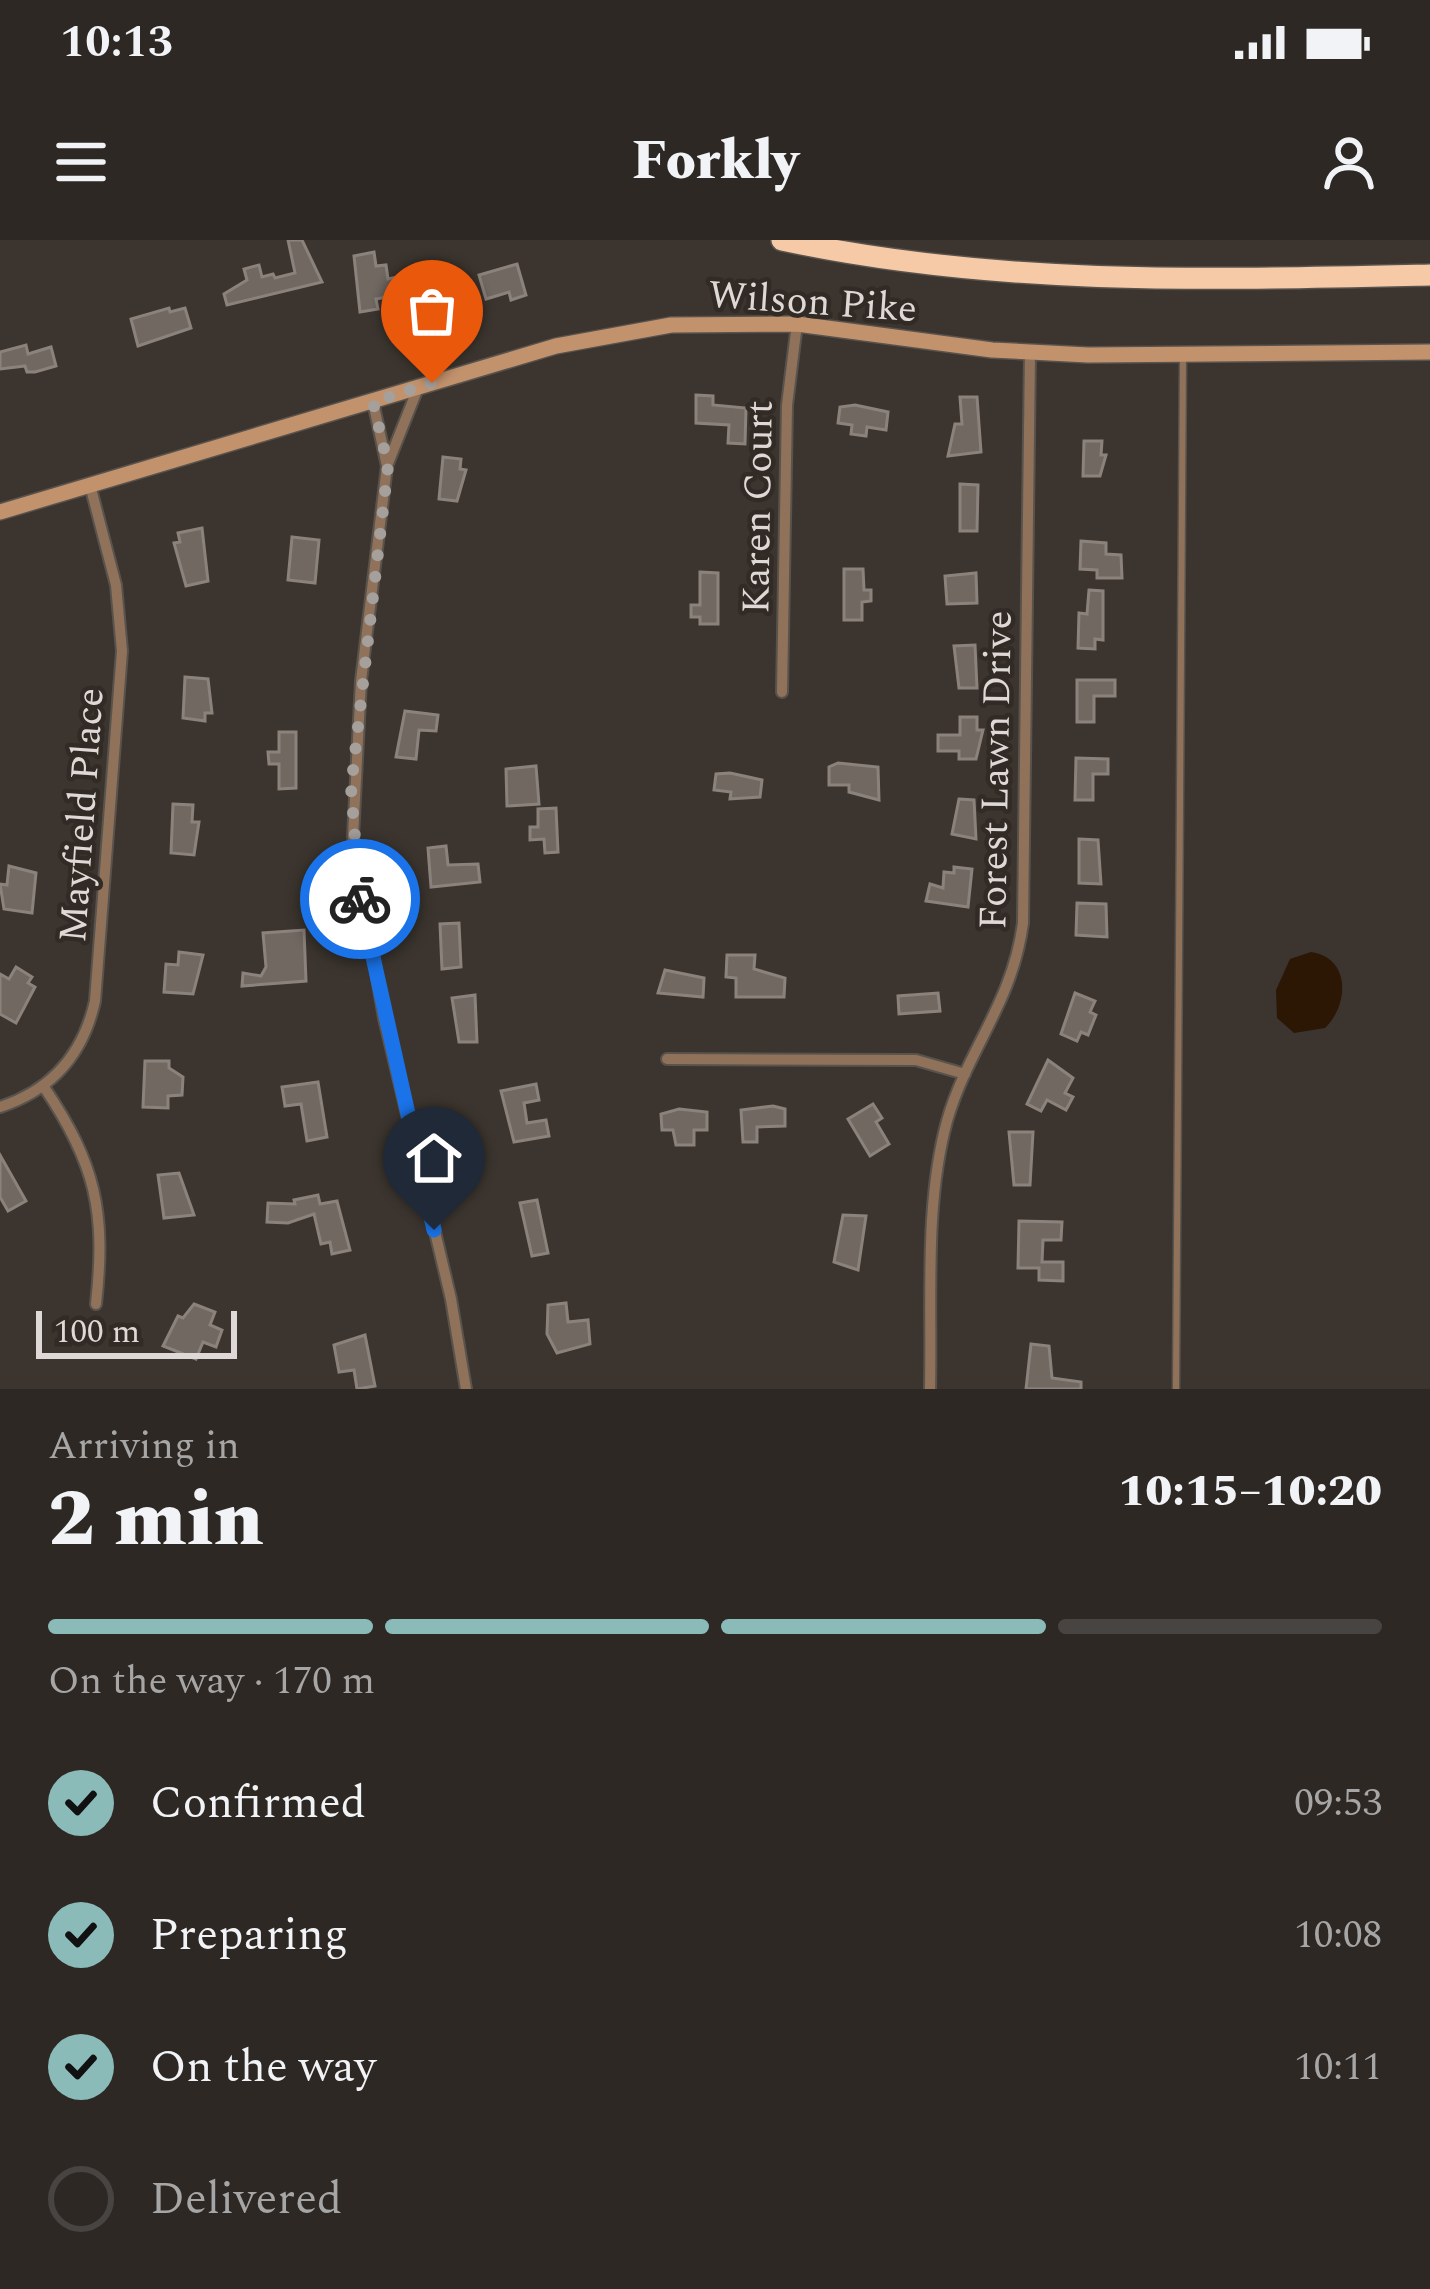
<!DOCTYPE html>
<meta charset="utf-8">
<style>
body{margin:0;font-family:Spectral,serif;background:#35302b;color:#f1f3f6;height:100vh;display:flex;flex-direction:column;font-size:45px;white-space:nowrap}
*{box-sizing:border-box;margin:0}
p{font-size:39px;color:#a7a6a6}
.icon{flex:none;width:66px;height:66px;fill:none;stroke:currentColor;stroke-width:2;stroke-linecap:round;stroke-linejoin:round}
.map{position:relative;height:1149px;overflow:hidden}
.drawer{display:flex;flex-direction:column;background:#2d2823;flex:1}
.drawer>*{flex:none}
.scale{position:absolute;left:36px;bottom:30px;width:201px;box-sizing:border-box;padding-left:12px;border:6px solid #ded9d6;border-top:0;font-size:33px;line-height:42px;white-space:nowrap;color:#ded9d6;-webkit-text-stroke:9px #322b25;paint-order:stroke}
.pin{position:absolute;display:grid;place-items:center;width:102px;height:102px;color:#fff;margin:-123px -51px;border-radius:50% 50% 50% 0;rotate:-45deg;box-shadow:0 0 12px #0007}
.pin .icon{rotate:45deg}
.courier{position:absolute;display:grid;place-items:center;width:120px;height:120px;margin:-60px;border:9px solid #1a73e8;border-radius:50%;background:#fff;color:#222;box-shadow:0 3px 15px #0007}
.summary em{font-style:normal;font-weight:800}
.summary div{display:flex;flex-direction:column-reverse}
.summary{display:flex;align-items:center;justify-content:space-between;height:204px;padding:0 48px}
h1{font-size:78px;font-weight:800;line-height:90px}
.bar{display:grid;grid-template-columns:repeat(4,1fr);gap:18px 12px;align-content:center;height:144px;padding:0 48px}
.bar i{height:15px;border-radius:9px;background:#484441}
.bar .on{background:#8bbbb9}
.bar p{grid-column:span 4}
ol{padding:0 48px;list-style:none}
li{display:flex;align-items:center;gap:36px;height:132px}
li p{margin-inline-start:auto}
li .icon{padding:12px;border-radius:50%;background:#8bbbb9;color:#111;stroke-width:4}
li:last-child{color:#a7a6a6}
li i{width:66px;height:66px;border:6px solid #484441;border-radius:50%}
.status{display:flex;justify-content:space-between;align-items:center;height:84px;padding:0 60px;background:#2d2823;direction:ltr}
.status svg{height:33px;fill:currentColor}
header{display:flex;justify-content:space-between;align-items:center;height:156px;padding:0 48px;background:#2d2823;font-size:54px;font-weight:800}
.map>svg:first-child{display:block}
</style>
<div class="status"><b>10:13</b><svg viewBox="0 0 49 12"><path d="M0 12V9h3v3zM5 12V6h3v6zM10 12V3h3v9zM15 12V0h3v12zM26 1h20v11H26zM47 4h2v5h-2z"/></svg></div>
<header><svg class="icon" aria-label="menu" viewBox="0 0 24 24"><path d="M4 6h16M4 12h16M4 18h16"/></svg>Forkly<svg class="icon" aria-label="person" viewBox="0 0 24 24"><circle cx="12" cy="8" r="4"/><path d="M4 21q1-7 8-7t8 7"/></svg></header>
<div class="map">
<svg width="1430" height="1149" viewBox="0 0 1430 1149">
<rect width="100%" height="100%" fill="#3c352f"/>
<!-- water -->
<path fill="#2c1604" d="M1311,712C1351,718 1349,765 1325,788L1294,793L1277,778L1276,750L1290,719Z"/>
<!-- building -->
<g fill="#706861" stroke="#8b827c" stroke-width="3">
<polygon points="288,0 302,0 322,42 227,65 224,54 247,40 244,29 259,25 262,37 273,34 275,38 295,33"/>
<polygon points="374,12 376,26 386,25 388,39 406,35 410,53 376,59 378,69 360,72 354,16"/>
<polygon points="517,24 526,55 511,60 509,52 486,59 479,35"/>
<polygon points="169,68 170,72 185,68 191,88 138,106 131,79"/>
<polygon points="26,105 28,114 51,107 56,126 35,132 27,132 25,126 0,129 0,112"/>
<polygon points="696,155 713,156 713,165 746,168 745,204 728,203 729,185 696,183"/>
<polygon points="960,157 977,157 981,212 948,216 955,184 962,184"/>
<polygon points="855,165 888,172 886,190 867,187 866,196 851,194 852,185 838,183 840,167"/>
<polygon points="1084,201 1102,201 1101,215 1106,215 1100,236 1083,236"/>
<polygon points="443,217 461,219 460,229 466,230 457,261 439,259"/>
<polygon points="960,244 978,245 977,291 960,291"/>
<polygon points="202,288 208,341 186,346 174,303 180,302 178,293"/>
<polygon points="292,297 319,300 315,343 288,340"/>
<polygon points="1081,301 1106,303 1106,314 1121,315 1122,338 1097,338 1097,330 1080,329"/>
<polygon points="844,329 863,329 864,350 871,350 871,361 862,362 862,380 844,380"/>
<polygon points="700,332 718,333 718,384 700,384 700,377 691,377 691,365 700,365"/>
<polygon points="976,333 977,363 947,364 945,336"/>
<polygon points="1089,350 1103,351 1103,400 1095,399 1095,409 1078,408 1079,373 1087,374"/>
<polygon points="975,405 977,448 959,448 954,406"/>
<polygon points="185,437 208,439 212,473 205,473 205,481 183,478"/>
<polygon points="1077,440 1115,440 1115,456 1094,456 1094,482 1077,482"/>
<polygon points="405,471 438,475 436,491 419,490 416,519 396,517"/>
<polygon points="960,477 977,477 977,490 983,490 976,519 959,519 959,511 938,511 938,495 960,495"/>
<polygon points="279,492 296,492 296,548 279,549 279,524 269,524 268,512 279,512"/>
<polygon points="1076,518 1108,519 1108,534 1093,534 1093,560 1075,560"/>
<polygon points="838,523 878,527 879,560 849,552 849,545 829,545 829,527"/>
<polygon points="536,526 539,564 507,566 506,529"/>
<polygon points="730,533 762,540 760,557 730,559 731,552 714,550 716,534"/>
<polygon points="959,559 974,560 976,599 952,594"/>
<polygon points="173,564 193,565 192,582 199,582 194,615 171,613"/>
<polygon points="556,568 558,612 545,613 544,599 530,600 530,587 538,587 538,569"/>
<polygon points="1079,599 1098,600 1101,644 1079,643"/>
<polygon points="446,606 448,625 478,624 480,642 431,647 428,608"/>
<polygon points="9,626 36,633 32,673 4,669 0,644 7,645"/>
<polygon points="954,627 972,629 968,667 926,661 930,644 943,648 944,632 954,633"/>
<polygon points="1077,663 1106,664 1107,697 1076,695"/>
<polygon points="459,683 461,727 442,729 440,684"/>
<polygon points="304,690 306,741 242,746 243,733 261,736 266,727 263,693"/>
<polygon points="179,712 203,715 193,754 164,752 166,724 178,725"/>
<polygon points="727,715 755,715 754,729 785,738 784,757 736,757 736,738 726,737"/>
<polygon points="16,727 32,737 28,743 35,747 16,783 0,774 0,734 9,739"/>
<polygon points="665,730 704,738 703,757 658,753"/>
<polygon points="938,753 940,771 899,774 898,756"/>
<polygon points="1075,753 1095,761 1090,772 1096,775 1088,795 1081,792 1077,801 1061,794"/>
<polygon points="475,755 477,802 459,802 452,758"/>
<polygon points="1048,820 1073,838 1065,853 1073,857 1066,870 1047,860 1041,871 1027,864"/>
<polygon points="145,821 169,821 169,828 183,837 182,855 168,856 168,868 143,867"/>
<polygon points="318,842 327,897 307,901 301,864 285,866 282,847"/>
<polygon points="536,844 539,860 524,863 527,883 546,880 549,896 514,902 501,851"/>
<polygon points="873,864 882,878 876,882 889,904 870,916 848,879"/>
<polygon points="773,866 785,869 785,886 757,887 757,902 743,902 741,870"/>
<polygon points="679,869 707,872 707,890 694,890 694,905 676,905 673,890 662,890 661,874"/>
<polygon points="1009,892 1033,892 1030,945 1014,945"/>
<polygon points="0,915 26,961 8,971 0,957"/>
<polygon points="179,933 194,975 164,978 158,935"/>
<polygon points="318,955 320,964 337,961 350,1010 332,1014 330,1002 321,1004 314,974 288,983 267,982 268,963 295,964 294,960"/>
<polygon points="537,960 548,1013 532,1016 520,963"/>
<polygon points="843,975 866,976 858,1030 834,1022"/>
<polygon points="1019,981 1062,982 1061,1000 1043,1000 1042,1022 1063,1022 1063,1041 1039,1040 1039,1028 1018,1028"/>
<polygon points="566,1063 568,1082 588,1080 590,1104 557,1113 547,1094 548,1065"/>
<polygon points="194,1064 215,1072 210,1085 222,1090 216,1107 203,1102 196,1119 163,1106 178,1076 183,1078"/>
<polygon points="365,1095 375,1146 357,1149 354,1130 339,1132 334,1105"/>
<polygon points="1031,1104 1049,1106 1052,1138 1081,1142 1081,1149 1026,1149"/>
</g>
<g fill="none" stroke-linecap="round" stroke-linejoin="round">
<defs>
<polyline id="service" points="1176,1149 1183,117"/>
<g id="minor">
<polyline points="373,162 387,226 418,148"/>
<polyline points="387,226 361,441 353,597 384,778 451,1059 466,1149"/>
<polyline points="782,452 787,165 797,84"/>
<polyline points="667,819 916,820 965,834"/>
<path d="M44,847C96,924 106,972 96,1064"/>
<path d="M0,867C52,850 83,815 95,761L122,411L116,345L90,245"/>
<path d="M930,1149C932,1061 924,966 947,881C968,808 1012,764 1023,683L1030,112"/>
</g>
<polyline id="secondary" points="0,272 556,106 671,85 797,84 992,110 1088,115 1430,112"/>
<path id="motorway" d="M782,0C996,46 1212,40 1430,35"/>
</defs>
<!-- service casing -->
<use href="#service" stroke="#59534d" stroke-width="9"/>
<!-- minor casing -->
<use href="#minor" stroke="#59534d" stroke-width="14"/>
<!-- secondary casing -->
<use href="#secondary" stroke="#59534d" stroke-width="18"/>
<!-- motorway casing -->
<use href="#motorway" stroke="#59534d" stroke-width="24"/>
<!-- service -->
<use href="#service" stroke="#90725a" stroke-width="6"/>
<!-- minor -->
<use href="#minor" stroke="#90725a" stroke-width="10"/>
<!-- secondary -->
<use href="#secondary" stroke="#c2926d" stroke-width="15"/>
<!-- motorway -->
<use href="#motorway" stroke="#f6c9a7" stroke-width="21"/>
</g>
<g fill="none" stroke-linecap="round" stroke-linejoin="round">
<!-- done -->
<polyline stroke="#a5a09c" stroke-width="12" stroke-dasharray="0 21.6" points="360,659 351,548 388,226 373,162 432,143"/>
<!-- route -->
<polyline stroke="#1a73e8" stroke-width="15" points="360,659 434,990"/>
</g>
<g text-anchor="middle" stroke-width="9" stroke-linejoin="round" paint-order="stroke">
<!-- street labels -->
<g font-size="39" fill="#ded9d6" stroke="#322b25">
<text transform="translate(813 60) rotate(4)" y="14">Wilson Pike</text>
<text transform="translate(756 267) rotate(-89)" y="14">Karen Court</text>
<text transform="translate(994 530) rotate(-89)" y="14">Forest Lawn Drive</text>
<text transform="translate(80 575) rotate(-86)" y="14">Mayfield Place</text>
</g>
</g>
</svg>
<div class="scale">100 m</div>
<div class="pin" style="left:432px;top:143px;background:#ea580c"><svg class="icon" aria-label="bag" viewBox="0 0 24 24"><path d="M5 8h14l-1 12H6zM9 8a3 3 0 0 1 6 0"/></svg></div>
<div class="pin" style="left:434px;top:990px;background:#1f2937"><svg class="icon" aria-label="home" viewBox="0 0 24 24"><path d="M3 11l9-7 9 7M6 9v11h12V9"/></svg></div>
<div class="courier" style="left:360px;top:659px"><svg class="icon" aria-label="bike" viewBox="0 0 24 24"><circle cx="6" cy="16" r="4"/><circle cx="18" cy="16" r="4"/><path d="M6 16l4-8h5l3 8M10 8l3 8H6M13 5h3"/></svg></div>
</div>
<section class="drawer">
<div class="summary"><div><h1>2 min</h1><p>Arriving in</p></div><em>10:15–10:20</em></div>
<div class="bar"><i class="on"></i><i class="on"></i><i class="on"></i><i></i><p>On the way · 170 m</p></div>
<ol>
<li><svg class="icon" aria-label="check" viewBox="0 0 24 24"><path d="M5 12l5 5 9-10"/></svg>Confirmed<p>09:53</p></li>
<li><svg class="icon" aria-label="check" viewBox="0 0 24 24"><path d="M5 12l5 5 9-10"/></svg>Preparing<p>10:08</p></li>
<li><svg class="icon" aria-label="check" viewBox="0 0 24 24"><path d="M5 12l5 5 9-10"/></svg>On the way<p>10:11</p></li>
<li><i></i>Delivered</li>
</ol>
</section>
